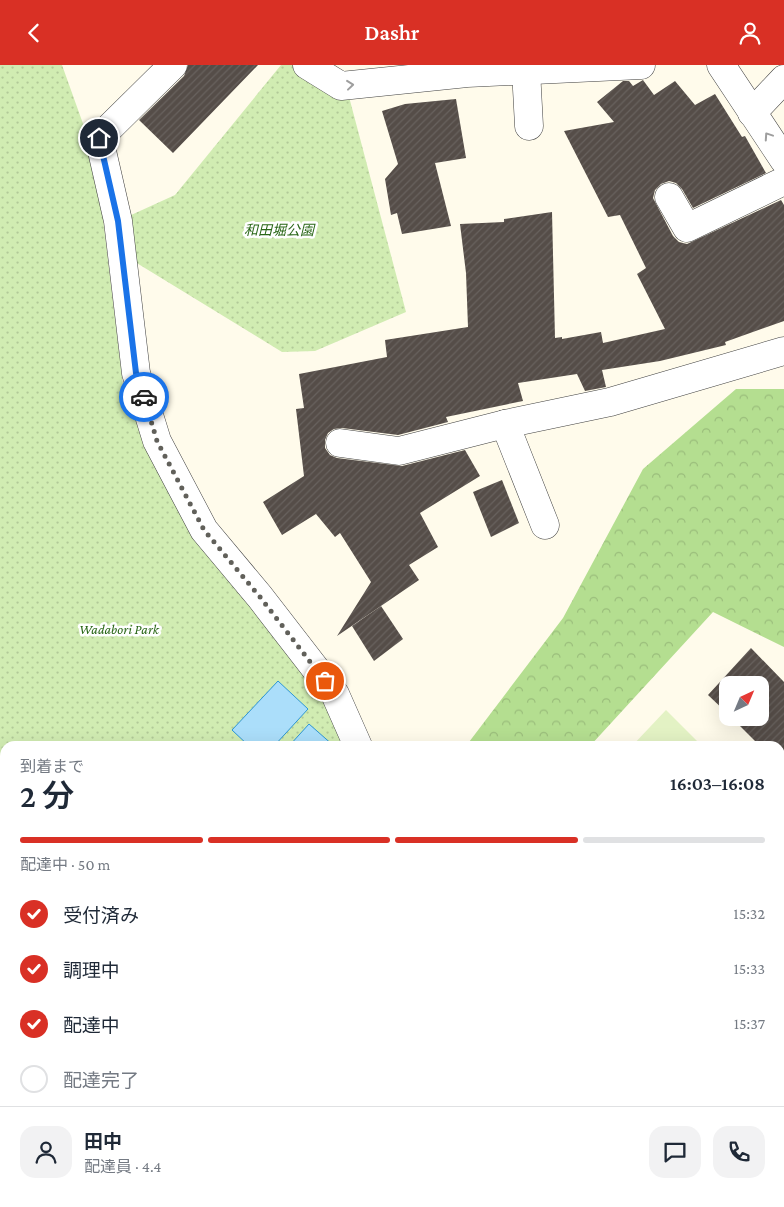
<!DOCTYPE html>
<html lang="ja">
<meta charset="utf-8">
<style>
body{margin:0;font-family:"Crimson Pro","Noto Sans JP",serif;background:#f2f2f3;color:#1f2937;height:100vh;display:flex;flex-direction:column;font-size:19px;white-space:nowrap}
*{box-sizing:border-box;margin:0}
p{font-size:16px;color:#747a83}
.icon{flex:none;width:28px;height:28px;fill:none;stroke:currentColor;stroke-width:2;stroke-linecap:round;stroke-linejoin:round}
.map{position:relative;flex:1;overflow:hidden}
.panel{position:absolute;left:0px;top:676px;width:785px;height:466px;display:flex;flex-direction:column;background:#fff;border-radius:15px 15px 0 0;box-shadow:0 5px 20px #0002}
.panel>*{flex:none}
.needle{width:32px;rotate:44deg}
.buttons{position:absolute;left:719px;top:611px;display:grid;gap:10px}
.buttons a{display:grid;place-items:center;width:50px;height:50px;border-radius:10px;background:#fff;box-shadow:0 5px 20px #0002;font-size:25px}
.pin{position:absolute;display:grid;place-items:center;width:42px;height:42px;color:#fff;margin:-21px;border:2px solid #fff;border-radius:50%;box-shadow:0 1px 5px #0007}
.courier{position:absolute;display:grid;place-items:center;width:50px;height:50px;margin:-25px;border:4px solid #1a73e8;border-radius:50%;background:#fff;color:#222;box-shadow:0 1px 6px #0007}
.head em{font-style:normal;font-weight:600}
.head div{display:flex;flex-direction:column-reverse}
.head{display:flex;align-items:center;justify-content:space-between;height:85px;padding:0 20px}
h1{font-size:32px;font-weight:600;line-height:38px}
.bar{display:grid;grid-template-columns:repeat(4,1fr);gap:8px 5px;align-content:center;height:60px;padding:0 20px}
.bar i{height:6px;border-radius:4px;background:#e0e1e3}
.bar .selected{background:#d93025}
.bar p{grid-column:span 4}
.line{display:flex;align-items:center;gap:12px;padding:0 20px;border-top:1px solid #e0e1e3}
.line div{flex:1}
.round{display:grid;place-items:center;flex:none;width:52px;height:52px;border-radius:15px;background:#f2f2f3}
ol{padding:0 20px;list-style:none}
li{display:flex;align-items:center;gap:15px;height:55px}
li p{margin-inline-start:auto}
li .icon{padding:5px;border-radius:50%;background:#d93025;color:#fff;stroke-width:4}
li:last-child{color:#747a83}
li i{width:28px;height:28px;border:2px solid #e0e1e3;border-radius:50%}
header{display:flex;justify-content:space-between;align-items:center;height:65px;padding:0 20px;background:#d93025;color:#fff;font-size:22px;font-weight:600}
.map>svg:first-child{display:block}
</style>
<header><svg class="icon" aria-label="back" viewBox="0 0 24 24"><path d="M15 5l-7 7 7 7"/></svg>Dashr<svg class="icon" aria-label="person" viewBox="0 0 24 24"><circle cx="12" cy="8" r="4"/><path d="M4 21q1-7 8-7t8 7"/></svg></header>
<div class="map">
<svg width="784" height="1142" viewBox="0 0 784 1142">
<defs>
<pattern id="forest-crowns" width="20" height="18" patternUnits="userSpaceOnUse" patternTransform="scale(1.25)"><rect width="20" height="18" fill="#b4de90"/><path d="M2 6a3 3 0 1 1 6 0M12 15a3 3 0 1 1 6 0" fill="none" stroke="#9abd7b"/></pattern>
<pattern id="park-dots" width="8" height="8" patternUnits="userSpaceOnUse" patternTransform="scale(1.25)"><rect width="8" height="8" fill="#d1ecb2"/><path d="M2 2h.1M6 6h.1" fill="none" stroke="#b2c998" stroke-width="1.8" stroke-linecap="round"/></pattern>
<pattern id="building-hatch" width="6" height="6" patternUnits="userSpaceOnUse" patternTransform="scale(1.25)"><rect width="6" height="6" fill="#554d48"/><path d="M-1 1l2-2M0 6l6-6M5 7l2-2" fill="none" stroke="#68625e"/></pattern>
</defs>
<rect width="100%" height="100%" fill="#fffbeb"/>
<!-- forest -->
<g fill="url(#forest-crowns)">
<polygon points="736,324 784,324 784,582 713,547 590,681 466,681 563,553 643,404"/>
<polygon points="517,1138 575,1138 582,1142 514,1142"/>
</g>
<!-- park -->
<g fill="url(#park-dots)">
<polygon points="0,0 62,0 96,95 123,320 150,388 330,642 345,681 5,681 5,717 0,712"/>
<polygon points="281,0 301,0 348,28 406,247 315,286 282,287 122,189 118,156 175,130"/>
<polygon points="0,766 5,770 5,1138 312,1138 311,1142 0,1142"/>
</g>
<!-- pitch -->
<g fill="#e3f2c4">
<polygon points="666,645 702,681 632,681"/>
<polygon points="780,757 784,761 784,1142 693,1142 685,1138 780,1138"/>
</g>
<!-- water -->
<g fill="#abdefa" stroke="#2d96d6">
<polygon points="278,616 308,644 274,681 249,681 232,665"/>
<polygon points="309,659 334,681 289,681"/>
</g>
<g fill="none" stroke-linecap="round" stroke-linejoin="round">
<!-- stream -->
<polyline stroke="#2d96d6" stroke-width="11" points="197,1142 201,1138"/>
</g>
<!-- building -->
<g fill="url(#building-hatch)">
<polygon points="188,0 258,0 173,88 139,55 184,11"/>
<polygon points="643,15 654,30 675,16 695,40 715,29 742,72 745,71 766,108 693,143 682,124 676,118 669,116 661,119 655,125 653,133 673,171 679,177 687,179 781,135 784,140 784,256 725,277 726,280 660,296 602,305 606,322 585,326 577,309 518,318 523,336 446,352 448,357 398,370 342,363 334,364 328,368 325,375 325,383 330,390 337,393 402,401 465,385 480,411 420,448 438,482 409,500 419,515 337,571 371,517 340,468 335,472 316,449 282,470 263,437 304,411 296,344 304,343 299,309 387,292 385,275 468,262 466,208 460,159 504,157 504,154 552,147 555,273 562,272 562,274 601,267 603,278 665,264 637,209 646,203 620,150 608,152 564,66 614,57 597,37 623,16 629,16 633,21"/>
<polygon points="456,34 466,93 435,98 451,161 402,169 397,148 391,150 385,114 398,99 382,46 405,39"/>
<polygon points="502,415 519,458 491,472 473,427"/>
<polygon points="381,541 403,574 374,596 352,561"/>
<polygon points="751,583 784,617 784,705 780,701 780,681 760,681 731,652 760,652 760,620 728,620 728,649 708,630"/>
</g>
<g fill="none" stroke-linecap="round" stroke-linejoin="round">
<defs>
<g id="minor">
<polyline points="173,0 99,73 118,156 136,308 157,376 204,465 260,532 335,629 358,681"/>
<polyline points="307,0 341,21 467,8 641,0"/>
<polyline points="721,0 784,95"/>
<polyline points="526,5 529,61"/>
<polyline points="752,48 784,14"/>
<polyline points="669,132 687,163 784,116"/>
<polyline points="505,359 545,460"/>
<polyline points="340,378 399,386 505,359 610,337 784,286"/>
<polyline points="0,743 5,747"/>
<polyline points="327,1142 328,1138"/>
</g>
</defs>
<!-- minor casing -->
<use href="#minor" stroke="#3f3f3f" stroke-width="29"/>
<!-- minor -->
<use href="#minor" stroke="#fff" stroke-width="28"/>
</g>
<!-- one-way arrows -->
<defs><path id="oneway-chevron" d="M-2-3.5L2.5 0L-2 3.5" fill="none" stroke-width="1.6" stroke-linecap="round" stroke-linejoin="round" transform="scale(1.25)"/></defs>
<g stroke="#9e9e9e">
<use href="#oneway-chevron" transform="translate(350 20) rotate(-6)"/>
<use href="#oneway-chevron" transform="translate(768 71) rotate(-124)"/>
</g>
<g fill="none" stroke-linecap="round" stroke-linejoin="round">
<!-- done -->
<polyline stroke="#61605a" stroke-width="5" stroke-dasharray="0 9" points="144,332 157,376 204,465 260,532 325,616"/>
<!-- route -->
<polyline stroke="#1a73e8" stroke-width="6" points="99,73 118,156 136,308 144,332"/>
</g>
<g text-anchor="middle" stroke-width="5" stroke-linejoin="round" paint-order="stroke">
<!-- park labels -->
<g font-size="14" font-style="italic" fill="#2a6718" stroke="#fff">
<text x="279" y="170">和田堀公園</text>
<text x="119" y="569">Wadabori Park</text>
</g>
</g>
</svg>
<div class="buttons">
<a><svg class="needle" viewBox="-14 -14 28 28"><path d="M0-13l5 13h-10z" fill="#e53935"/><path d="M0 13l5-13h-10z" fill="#747a83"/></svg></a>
</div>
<div class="pin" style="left:325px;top:616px;background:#ea580c"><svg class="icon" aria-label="bag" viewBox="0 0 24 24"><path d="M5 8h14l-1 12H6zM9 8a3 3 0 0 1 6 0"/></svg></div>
<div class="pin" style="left:99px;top:73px;background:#1f2937"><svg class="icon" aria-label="home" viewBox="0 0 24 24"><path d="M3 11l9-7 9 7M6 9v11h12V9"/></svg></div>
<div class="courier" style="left:144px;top:332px"><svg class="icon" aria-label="car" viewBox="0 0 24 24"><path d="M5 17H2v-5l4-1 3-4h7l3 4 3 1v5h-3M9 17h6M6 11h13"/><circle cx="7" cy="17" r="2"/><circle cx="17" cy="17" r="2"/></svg></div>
<section class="panel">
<div class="head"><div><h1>2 分</h1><p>到着まで</p></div><em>16:03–16:08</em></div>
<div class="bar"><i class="selected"></i><i class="selected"></i><i class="selected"></i><i></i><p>配達中 · 50 m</p></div>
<ol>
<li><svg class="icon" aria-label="check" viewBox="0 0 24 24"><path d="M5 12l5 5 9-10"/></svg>受付済み<p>15:32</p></li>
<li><svg class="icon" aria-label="check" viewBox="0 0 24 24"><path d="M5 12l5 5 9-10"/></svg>調理中<p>15:33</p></li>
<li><svg class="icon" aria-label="check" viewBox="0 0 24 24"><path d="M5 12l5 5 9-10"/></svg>配達中<p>15:37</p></li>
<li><i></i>配達完了</li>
</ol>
<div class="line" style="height:90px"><a class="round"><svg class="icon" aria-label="person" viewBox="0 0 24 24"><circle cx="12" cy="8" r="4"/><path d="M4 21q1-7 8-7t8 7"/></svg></a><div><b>田中</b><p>配達員 · 4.4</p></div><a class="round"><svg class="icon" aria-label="chat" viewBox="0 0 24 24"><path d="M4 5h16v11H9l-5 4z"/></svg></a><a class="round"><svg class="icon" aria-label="phone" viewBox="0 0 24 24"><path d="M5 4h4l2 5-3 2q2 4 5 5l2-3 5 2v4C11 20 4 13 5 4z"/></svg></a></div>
</section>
</div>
